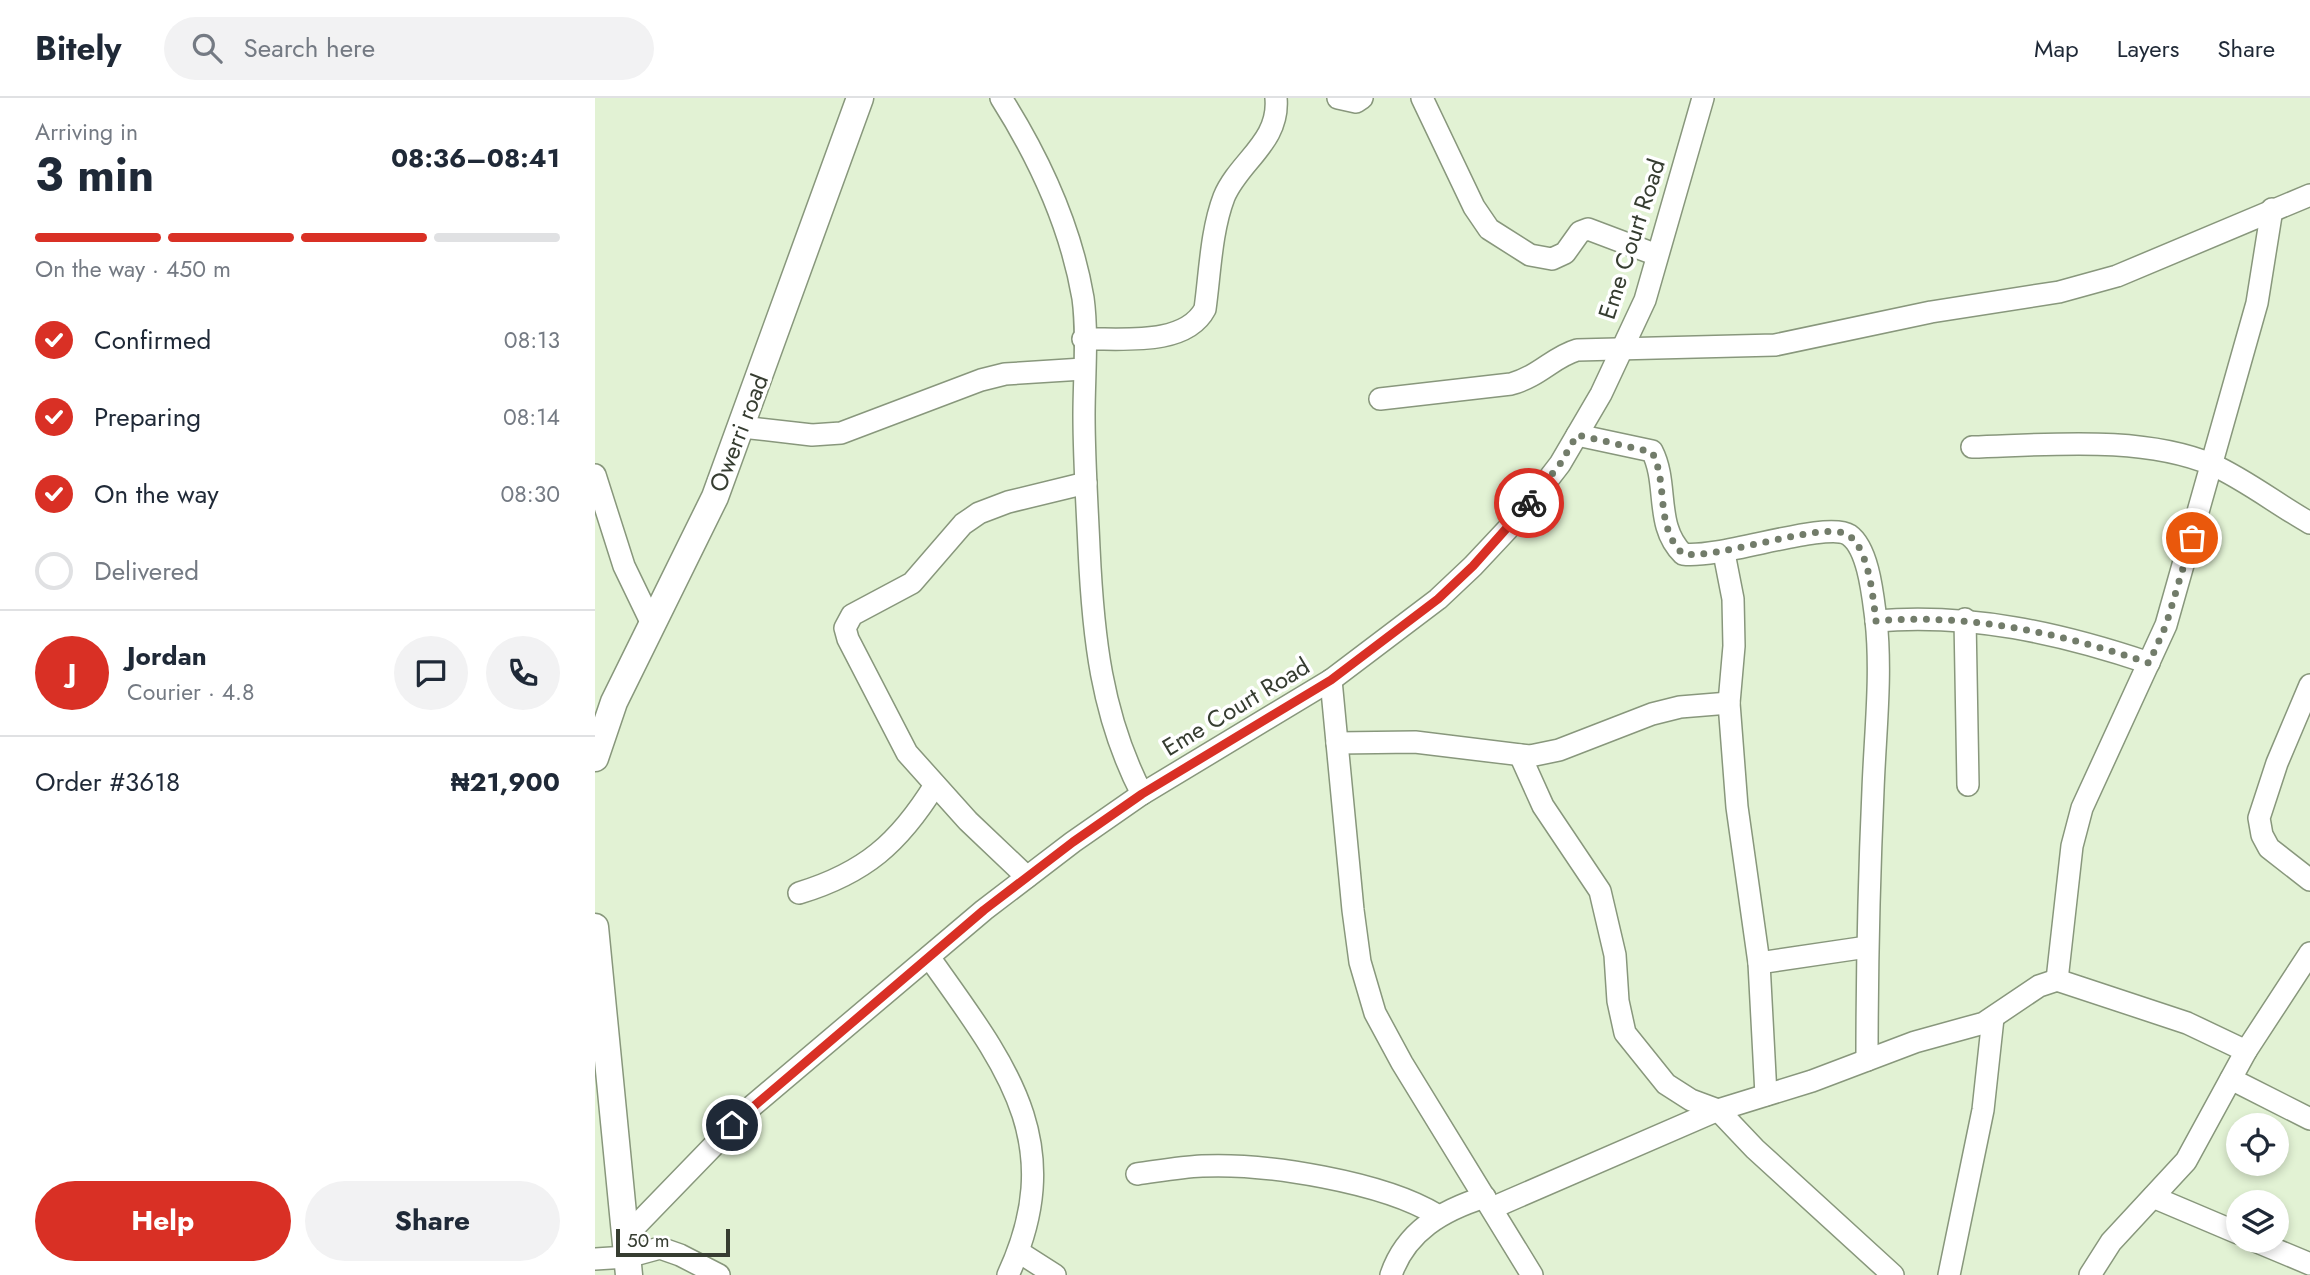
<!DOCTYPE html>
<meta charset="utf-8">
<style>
body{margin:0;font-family:Jost,sans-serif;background:#f2f2f3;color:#1f2937;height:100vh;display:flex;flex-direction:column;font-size:26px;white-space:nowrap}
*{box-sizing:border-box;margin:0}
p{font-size:23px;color:#747a83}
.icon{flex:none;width:38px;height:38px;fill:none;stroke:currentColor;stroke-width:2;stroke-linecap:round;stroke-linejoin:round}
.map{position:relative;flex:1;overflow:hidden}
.side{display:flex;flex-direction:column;background:#fff;width:595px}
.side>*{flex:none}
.buttons{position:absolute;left:1631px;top:1015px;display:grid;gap:14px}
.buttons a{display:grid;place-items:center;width:63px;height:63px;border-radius:50%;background:#fff;box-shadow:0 4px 10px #0003;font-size:35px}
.scale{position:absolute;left:21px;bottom:18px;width:114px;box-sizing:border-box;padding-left:7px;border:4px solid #363d31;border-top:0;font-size:19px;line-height:24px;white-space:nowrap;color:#363d31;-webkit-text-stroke:5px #fff;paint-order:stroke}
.pin{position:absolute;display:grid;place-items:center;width:60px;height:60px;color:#fff;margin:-30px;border:4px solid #fff;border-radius:50%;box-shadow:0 2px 7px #0007}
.courier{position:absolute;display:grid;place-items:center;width:70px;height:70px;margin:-35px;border:5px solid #d93025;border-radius:50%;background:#fff;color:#222;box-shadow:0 2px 9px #0007}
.headline em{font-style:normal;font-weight:700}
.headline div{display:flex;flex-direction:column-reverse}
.headline{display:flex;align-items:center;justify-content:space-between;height:119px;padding:0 35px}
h1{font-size:46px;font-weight:700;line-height:52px}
.bar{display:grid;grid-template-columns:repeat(4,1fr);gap:10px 7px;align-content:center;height:84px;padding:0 35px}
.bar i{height:9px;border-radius:5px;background:#e0e1e3}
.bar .current{background:#d93025}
.bar p{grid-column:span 4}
.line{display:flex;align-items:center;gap:18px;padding:0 35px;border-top:2px solid #e0e1e3}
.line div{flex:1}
.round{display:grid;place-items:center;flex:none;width:74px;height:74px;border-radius:37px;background:#f2f2f3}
ol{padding:0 35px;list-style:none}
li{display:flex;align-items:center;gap:21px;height:77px}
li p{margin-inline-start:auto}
li .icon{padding:7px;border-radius:50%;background:#d93025;color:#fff;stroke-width:4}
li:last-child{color:#747a83}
li i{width:38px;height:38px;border:4px solid #e0e1e3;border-radius:50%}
.button{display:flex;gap:14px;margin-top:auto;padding:14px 35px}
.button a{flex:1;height:80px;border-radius:42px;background:#d93025;color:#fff;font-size:28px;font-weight:700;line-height:80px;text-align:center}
.button a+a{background:#f2f2f3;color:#1f2937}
header{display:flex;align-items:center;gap:42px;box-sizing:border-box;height:98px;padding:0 35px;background:#fff;border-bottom:2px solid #e0e1e3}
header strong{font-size:33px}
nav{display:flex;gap:38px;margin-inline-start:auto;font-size:24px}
.search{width:490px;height:63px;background:#f2f2f3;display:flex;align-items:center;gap:18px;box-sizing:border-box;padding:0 24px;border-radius:38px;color:#747a83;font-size:26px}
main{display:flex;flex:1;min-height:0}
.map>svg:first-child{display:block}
</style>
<header>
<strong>Bitely</strong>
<div class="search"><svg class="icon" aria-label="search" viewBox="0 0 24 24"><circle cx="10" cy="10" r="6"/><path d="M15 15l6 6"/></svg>Search here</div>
<nav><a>Map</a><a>Layers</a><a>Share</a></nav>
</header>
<main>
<section class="side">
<div class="headline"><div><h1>3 min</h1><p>Arriving in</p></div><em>08:36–08:41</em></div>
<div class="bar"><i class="current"></i><i class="current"></i><i class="current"></i><i></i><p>On the way · 450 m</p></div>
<ol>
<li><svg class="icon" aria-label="check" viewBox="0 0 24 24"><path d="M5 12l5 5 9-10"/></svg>Confirmed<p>08:13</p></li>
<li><svg class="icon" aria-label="check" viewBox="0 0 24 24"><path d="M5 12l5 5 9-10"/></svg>Preparing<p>08:14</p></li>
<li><svg class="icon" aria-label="check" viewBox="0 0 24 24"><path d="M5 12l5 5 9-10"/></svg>On the way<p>08:30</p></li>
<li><i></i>Delivered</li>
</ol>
<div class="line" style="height:126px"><b class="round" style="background:#d93025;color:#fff">J</b><div><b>Jordan</b><p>Courier · 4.8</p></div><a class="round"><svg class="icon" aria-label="chat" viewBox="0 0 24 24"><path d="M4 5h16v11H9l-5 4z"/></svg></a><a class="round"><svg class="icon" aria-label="phone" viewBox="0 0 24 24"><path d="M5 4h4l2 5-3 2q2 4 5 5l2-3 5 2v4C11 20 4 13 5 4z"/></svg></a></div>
<div class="line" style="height:91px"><div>Order #3618</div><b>₦21,900</b></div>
<div class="button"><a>Help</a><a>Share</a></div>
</section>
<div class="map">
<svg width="1715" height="1177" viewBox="0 0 1715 1177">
<rect width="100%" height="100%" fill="#e2f2d4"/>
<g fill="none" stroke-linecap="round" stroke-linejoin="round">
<defs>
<g id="minor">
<path d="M406,0C444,60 476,130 488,200C493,237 489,279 489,317C489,361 492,405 494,450C498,537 506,617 547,696"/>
<polyline points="743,0 761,4 767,0"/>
<polyline points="827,0 879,109 894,131 935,157 957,161 970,155 985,134 993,131 1062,157"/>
<path d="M488,241C525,240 590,249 610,211C615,175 616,133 629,99C644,63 685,44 681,0"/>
<path d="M785,301L916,286C945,278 958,259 982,252L1180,247L1336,214L1464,194L1522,178L1715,97"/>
<polyline points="147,329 217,337 246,335 386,282 410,276 488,271"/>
<path d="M982,337L1057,353C1074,386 1059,428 1088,456C1126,461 1232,422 1254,437C1274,451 1278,500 1281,522C1287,577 1280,636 1278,692C1274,782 1272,872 1272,962"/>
<path d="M1377,349C1452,347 1547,337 1618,367C1651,382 1683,407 1715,425"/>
<polyline points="0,377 29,468 57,526"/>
<polyline points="1129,455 1138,501 1139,548 1134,605 1142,709 1164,865 1171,997"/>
<polyline points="1370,521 1373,687"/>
<path d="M1281,523C1375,515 1465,535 1554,565"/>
<polyline points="736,582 758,812 765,864 780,915 807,965 937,1177"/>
<polyline points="1715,587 1682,665 1664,720 1667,737 1674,750 1715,782"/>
<polyline points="742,645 820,644 935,658 964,652 1057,616 1085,609 1134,605"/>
<polyline points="925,657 948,708 1005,793 1020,857 1023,903 1030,935 1071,986 1096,1002 1123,1012 1160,1051 1298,1177"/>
<polyline points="432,779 373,723 312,655 253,541 250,530 257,517 317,485 368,426 384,415 413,404 491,385"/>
<path d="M204,795C270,775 304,745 340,687"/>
<path d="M334,859C409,965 475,1043 413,1177"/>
<polyline points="1164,865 1272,849"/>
<polyline points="1462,882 1477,748 1487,710 1571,527 1662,205 1677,111"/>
<polyline points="1636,981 1715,1021"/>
<path d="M542,1076C564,1073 585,1069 607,1068C671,1065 788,1084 842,1117"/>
<polyline points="1558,1099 1643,1135"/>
<polyline points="897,1110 1123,1012 1217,983 1320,944 1389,925 1444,888 1462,882 1592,925 1651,953"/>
<polyline points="30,1139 156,1009 389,812 478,744 547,696 736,582 843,501 878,468 924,419 965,366 1006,296 1050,202 1108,0"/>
<polyline points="1660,1143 1715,1166"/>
<polyline points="424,1154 460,1177"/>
<polyline points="0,1161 32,1159 65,1150 85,1157 124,1177"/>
<path d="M796,1177C811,1133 848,1112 890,1099"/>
<polyline points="1354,1177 1388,1012 1398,920"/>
<polyline points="1495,1177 1516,1144 1591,1063 1651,953 1715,855"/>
</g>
<g id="major">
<polyline points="0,660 19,604 120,399 265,0"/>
<polyline points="0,829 34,1177"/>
</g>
</defs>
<!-- minor casing -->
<use href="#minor" stroke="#88977c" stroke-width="24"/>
<!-- major casing -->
<use href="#major" stroke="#88977c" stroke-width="29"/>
<!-- minor -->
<use href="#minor" stroke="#fff" stroke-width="21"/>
<!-- major -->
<use href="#major" stroke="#fff" stroke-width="26"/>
</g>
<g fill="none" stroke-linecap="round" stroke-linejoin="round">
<!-- done -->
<path stroke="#727c6a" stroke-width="7" stroke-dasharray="0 12.6" d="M934,405L965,366L982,337L1057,354C1074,386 1059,428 1088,456C1127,461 1229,422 1253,437C1274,450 1278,500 1281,523C1375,515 1465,535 1554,565L1571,527L1597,440"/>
<!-- route -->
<polyline stroke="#d93025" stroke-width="9" points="137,1027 389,812 478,744 547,696 736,582 843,501 878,468 934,405"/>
</g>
<g text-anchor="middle" stroke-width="7" stroke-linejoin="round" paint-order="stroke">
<!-- street labels -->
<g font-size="24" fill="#363d31" stroke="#fff">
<text transform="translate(1037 141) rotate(-72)" y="8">Eme Court Road</text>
<text transform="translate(144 335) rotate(-69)" y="8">Owerri road</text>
<text transform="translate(641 609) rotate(-31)" y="8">Eme Court Road</text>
</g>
</g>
</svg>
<div class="buttons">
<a><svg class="icon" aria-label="locate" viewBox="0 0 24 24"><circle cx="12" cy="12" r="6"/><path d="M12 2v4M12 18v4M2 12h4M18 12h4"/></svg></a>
<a><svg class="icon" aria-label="layers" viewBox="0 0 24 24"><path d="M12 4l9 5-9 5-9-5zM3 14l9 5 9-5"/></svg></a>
</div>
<div class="scale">50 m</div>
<div class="pin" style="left:1597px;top:440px;background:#ea580c"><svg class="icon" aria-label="bag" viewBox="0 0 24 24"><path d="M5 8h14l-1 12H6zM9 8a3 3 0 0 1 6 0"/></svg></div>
<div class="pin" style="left:137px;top:1027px;background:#1f2937"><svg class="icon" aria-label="home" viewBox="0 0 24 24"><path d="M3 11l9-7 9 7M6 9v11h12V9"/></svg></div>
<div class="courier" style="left:934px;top:405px"><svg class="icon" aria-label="bike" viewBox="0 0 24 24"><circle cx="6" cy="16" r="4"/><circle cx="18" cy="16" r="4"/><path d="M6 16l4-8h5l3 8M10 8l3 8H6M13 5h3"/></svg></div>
</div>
</main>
